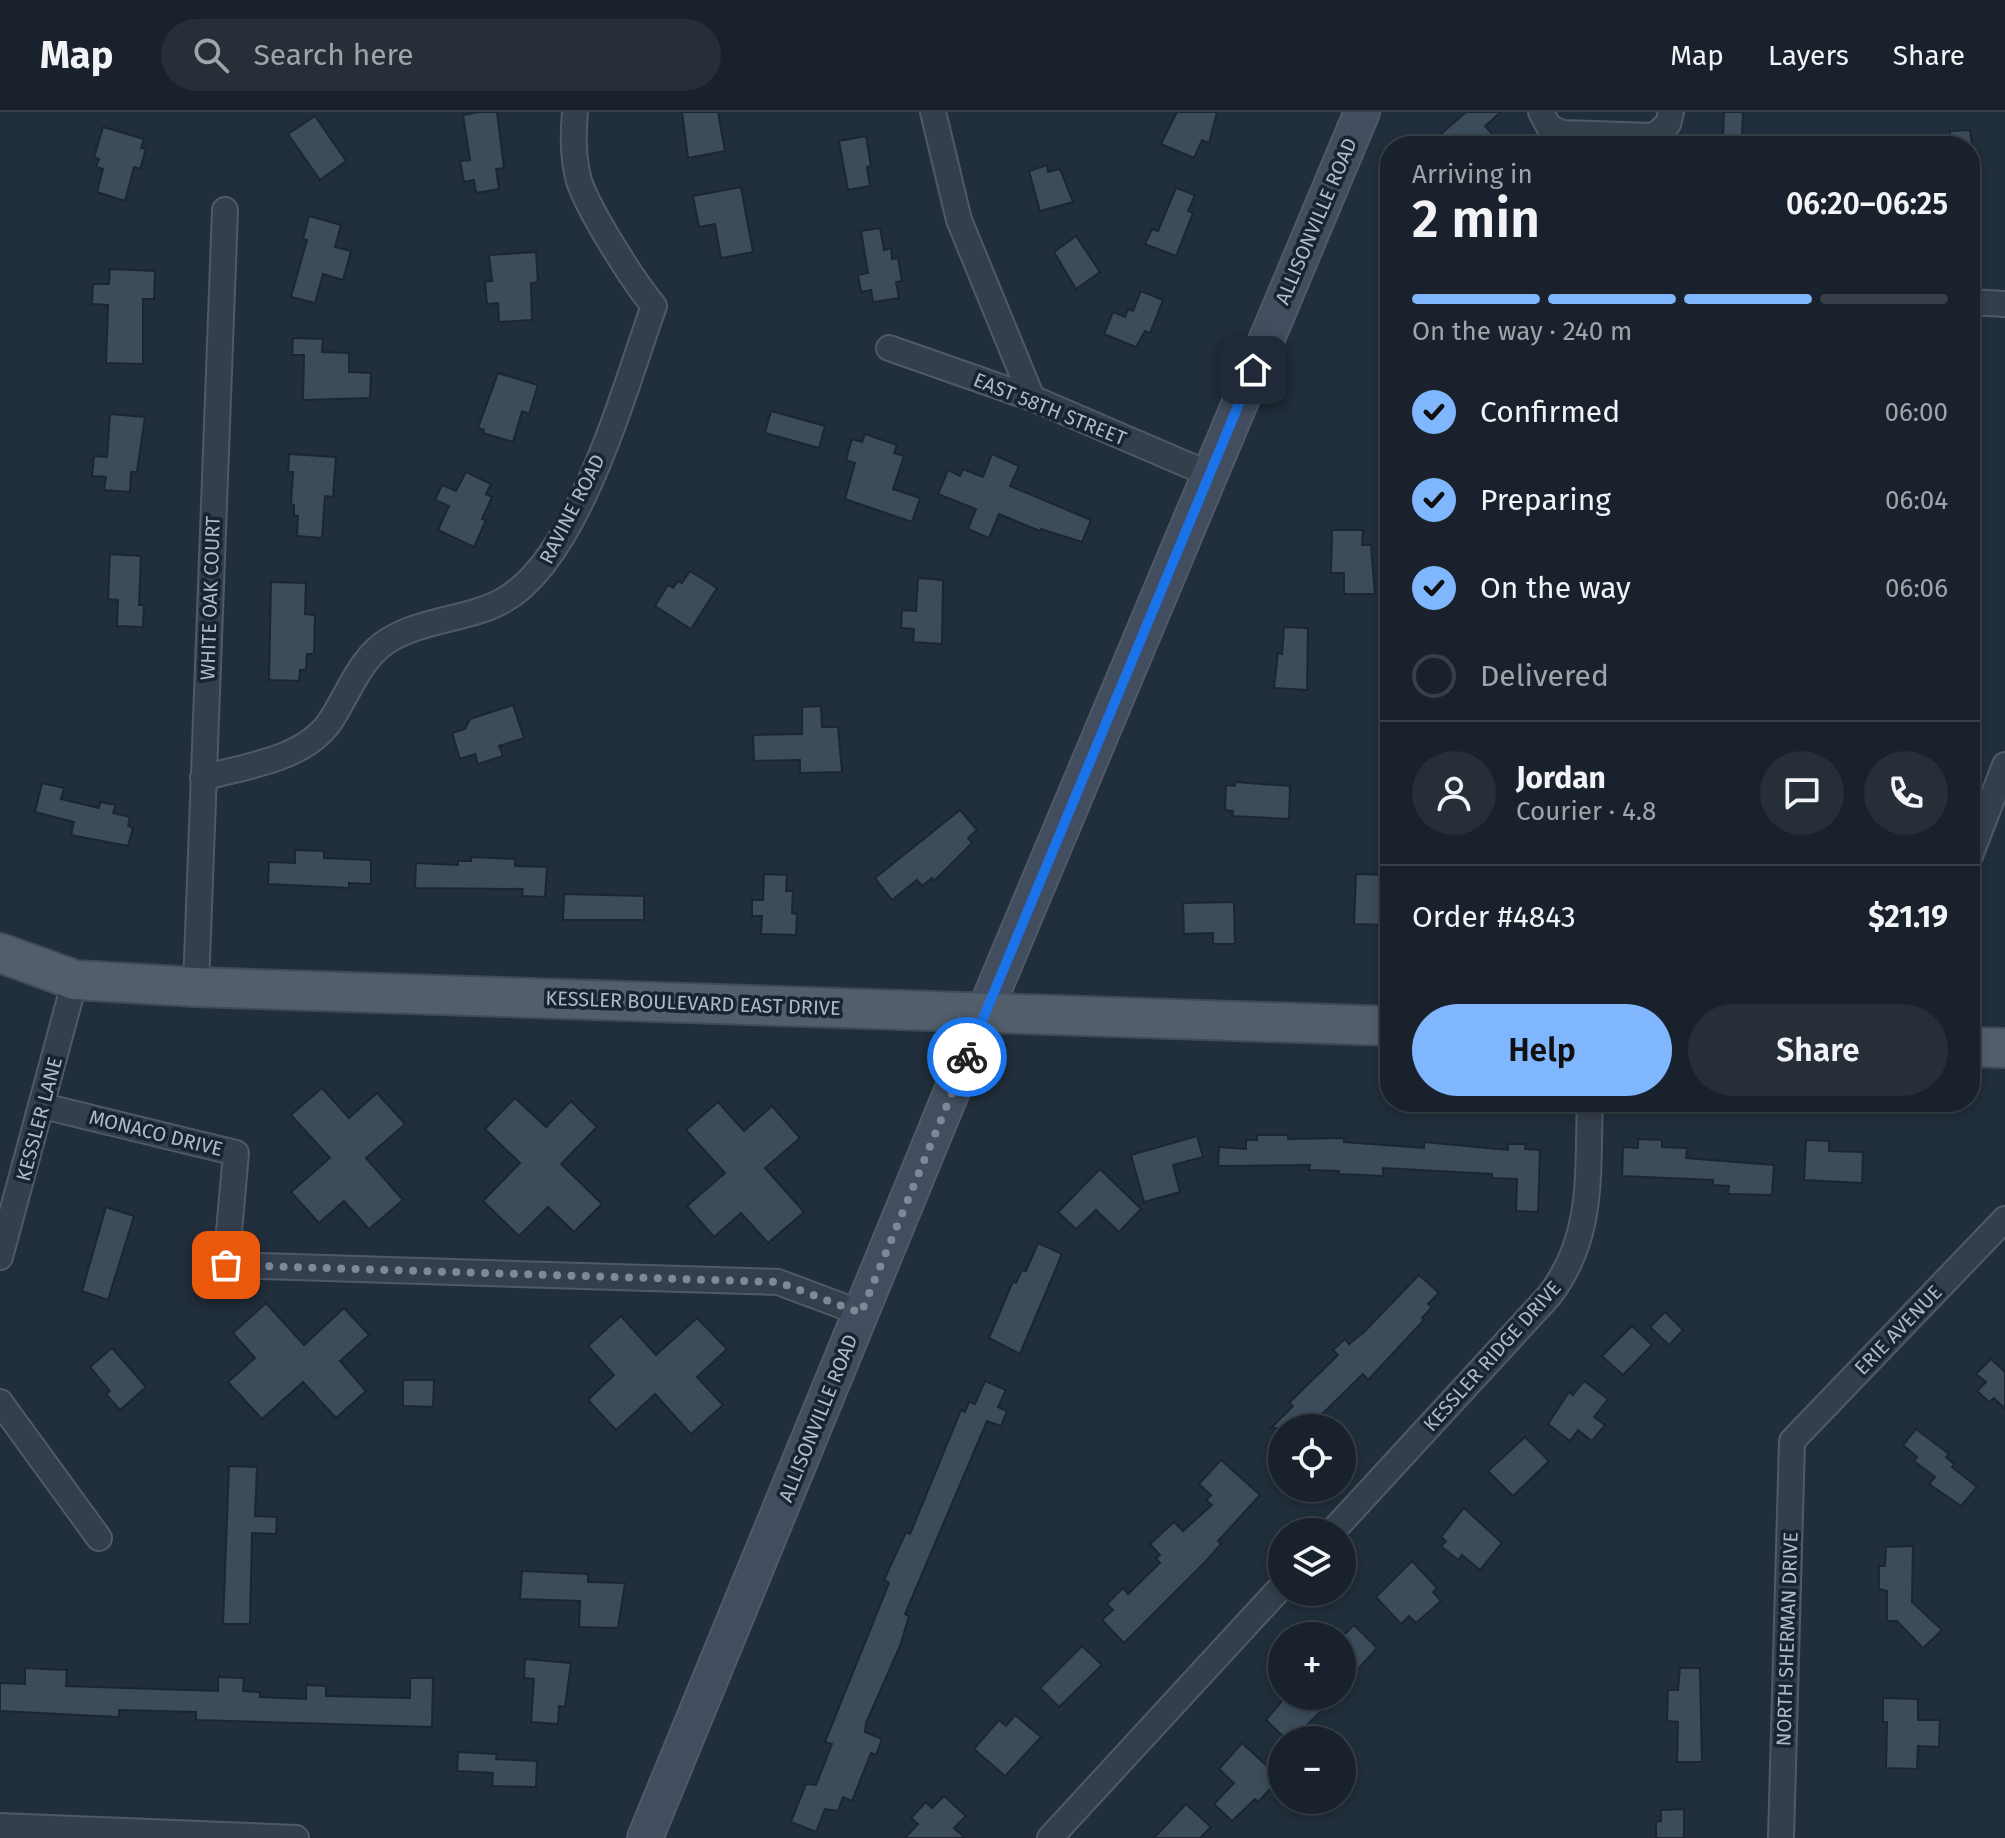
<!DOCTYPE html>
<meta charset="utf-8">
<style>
body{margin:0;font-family:"Fira Sans",sans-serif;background:#262f38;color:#f1f3f6;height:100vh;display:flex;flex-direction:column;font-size:30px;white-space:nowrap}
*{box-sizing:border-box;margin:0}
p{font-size:26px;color:#9fa4a9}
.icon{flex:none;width:44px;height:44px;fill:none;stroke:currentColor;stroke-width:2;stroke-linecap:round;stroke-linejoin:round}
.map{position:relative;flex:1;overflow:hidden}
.sheet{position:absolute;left:1380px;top:24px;width:600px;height:976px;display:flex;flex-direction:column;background:#19222c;border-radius:32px;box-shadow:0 4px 12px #0003,0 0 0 2px #373f48}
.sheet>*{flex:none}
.controls{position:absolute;left:1268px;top:1302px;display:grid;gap:16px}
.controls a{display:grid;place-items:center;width:88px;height:88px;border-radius:50%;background:#19222c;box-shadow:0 4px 12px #0003,0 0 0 2px #373f48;font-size:40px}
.pin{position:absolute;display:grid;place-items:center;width:68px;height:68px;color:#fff;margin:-34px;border-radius:16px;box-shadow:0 4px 12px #0006}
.courier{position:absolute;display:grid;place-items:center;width:80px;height:80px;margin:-40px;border:6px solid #1a73e8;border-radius:50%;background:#fff;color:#222;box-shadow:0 2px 10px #0007}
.head em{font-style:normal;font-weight:600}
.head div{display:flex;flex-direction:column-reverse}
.head{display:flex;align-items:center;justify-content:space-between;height:136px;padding:0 32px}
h1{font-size:52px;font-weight:600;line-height:60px}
.bar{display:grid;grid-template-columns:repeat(4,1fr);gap:12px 8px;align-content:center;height:96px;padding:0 32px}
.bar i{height:10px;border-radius:6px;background:#373f48}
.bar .selected{background:#7fb6fe}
.bar p{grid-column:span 4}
.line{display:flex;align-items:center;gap:20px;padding:0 32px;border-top:2px solid #373f48}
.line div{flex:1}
.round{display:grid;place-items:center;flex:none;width:84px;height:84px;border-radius:42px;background:#262f38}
ol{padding:0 32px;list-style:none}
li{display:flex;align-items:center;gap:24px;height:88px}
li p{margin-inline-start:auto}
li .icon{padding:8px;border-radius:50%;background:#7fb6fe;color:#111;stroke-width:4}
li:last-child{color:#9fa4a9}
li i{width:44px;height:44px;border:4px solid #373f48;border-radius:50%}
.cta{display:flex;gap:16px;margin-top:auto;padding:16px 32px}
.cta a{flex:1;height:92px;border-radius:48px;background:#7fb6fe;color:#111;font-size:32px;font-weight:600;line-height:92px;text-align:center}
.cta a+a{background:#262f38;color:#f1f3f6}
header{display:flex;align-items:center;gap:48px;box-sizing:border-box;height:112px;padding:0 40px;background:#19222c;border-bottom:2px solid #373f48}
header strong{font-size:38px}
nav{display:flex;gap:44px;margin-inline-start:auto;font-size:28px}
.search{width:560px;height:72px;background:#262f38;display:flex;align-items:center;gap:20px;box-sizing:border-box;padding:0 28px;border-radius:44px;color:#9fa4a9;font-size:30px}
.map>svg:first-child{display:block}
</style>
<header>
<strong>Map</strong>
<div class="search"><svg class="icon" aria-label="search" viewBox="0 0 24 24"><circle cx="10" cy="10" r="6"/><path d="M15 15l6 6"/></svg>Search here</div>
<nav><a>Map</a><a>Layers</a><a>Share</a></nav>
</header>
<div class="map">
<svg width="2005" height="1726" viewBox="0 0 2005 1726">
<rect width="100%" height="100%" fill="#212e3b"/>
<!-- building -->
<g fill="#3c4c5b" stroke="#1c2632" stroke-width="2">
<polygon points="479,0 497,0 504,56 496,57 499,77 476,81 474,68 464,70 460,49 470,48 463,3"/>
<polygon points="682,0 718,0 725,39 688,46"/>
<polygon points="1177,0 1217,0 1209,31 1202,28 1194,46 1161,32"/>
<polygon points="1466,0 1501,0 1485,14 1493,23 1491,34 1451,34 1441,22"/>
<polygon points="1724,0 1743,0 1742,25 1723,24"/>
<polygon points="315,4 346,49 320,68 288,22"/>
<polygon points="103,15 144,27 141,36 146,37 140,57 134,55 125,89 97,80 103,57 96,55 99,47 94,45"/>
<polygon points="1970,18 1972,34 1951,34 1950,19"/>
<polygon points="866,24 871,54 867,55 870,74 848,78 839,29"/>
<polygon points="1047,53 1048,60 1060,57 1073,90 1040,99 1029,59"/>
<polygon points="741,75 753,140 721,146 715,112 699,115 693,84"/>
<polygon points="1176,76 1195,83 1188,99 1193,101 1176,144 1145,132 1152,117 1158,119"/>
<polygon points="309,104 341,113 335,135 351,139 343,168 323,162 315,191 291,185 307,128 303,127"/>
<polygon points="880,116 884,138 891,136 892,147 898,146 902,169 896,170 899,186 873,190 871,178 861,180 858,163 868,161 861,119"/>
<polygon points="1076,124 1100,160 1076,177 1054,140"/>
<polygon points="536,140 538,170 531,171 532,208 499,210 498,191 487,192 485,170 492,169 489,143"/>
<polygon points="110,157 155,159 154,187 143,187 143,252 106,251 108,193 92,192 93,172 109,172"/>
<polygon points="1141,179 1163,188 1150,221 1145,219 1136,235 1104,222 1113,200 1125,205 1128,197 1133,199"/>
<polygon points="293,226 323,227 322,240 349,241 349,260 371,261 370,286 303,288 304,243 292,243"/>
<polygon points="498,261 538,273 529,302 522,299 513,330 483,321 484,318 478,316"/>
<polygon points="771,299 825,314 819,336 765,321"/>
<polygon points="110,302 145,305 137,360 131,360 130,380 104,378 106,365 92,364 94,344 107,345"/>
<polygon points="865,322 897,333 894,341 904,344 893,377 920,386 912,410 845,387 855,351 846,348 852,327 862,330"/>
<polygon points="289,342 336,345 333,385 325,384 322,426 297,424 298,404 294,403 294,393 291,392 293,360 288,360"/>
<polygon points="992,342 1019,354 1010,374 1091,408 1082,430 1041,417 1040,419 999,402 989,426 968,417 976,397 938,382 948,358 960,364 963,357 983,365"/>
<polygon points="466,360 491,372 486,382 492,385 482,407 486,408 474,435 438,418 449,394 435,388 442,373 456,379"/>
<polygon points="1332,418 1363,418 1362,433 1371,433 1375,482 1344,482 1344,461 1331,461"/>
<polygon points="110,442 141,444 139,493 144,493 143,515 117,514 118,488 108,487"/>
<polygon points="690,459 717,476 691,517 655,494 668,473 673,476 678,469 682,471"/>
<polygon points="918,466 943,468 942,532 913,530 914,517 901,516 902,498 916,499"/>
<polygon points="271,470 306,471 305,502 315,503 314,542 307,542 306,558 300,558 299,569 269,568"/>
<polygon points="1284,515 1308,516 1307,578 1274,576 1278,541 1282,542"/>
<polygon points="513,593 524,626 499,634 503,644 478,652 475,642 460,647 452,621 465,617 470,607"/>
<polygon points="821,594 822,615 838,615 842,660 800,661 800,648 754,649 753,623 802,622 802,595"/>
<polygon points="1235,670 1290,674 1289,707 1232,704 1233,699 1225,698 1226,673 1235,674"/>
<polygon points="42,671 64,676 61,687 99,696 100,690 116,693 113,701 130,705 128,714 133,716 128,734 71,723 74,710 35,700"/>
<polygon points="960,698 977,718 968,726 972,731 934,769 932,766 922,774 917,768 892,788 875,766"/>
<polygon points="295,738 324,739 324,746 371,748 371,772 349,771 349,776 268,772 269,750 295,751"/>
<polygon points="471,745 515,747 515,754 547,755 545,785 522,784 523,777 415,776 416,751 458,753 458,749 471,749"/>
<polygon points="764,762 787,763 786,779 793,779 792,801 797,802 796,823 761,822 762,804 752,804 752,788 763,788"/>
<polygon points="1356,762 1390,763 1390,813 1354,812"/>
<polygon points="564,782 644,784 644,808 563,808"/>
<polygon points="1234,790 1235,832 1213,832 1213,821 1184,822 1183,791"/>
<polygon points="322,976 349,1006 377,981 405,1012 366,1046 403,1088 369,1117 344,1089 319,1111 291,1080 330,1046 291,1003"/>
<polygon points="515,986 546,1015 571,989 597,1015 561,1052 602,1092 574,1120 548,1095 519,1124 483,1089 520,1051 485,1017"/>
<polygon points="718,990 744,1019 772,994 800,1026 765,1056 804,1100 768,1131 741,1101 714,1125 687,1094 725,1061 686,1018"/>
<polygon points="1257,1023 1288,1023 1288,1027 1344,1026 1344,1030 1424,1036 1424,1030 1508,1038 1508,1032 1526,1032 1525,1037 1540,1038 1538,1100 1516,1099 1517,1067 1492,1066 1492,1062 1383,1056 1383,1064 1339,1062 1339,1059 1309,1058 1310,1053 1218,1054 1219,1035 1246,1037 1246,1028 1257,1028"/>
<polygon points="1197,1024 1203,1045 1173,1053 1180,1080 1144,1090 1131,1043"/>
<polygon points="1638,1027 1662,1028 1662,1035 1687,1036 1686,1046 1774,1053 1772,1083 1728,1082 1729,1074 1713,1073 1713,1068 1622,1064 1623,1035 1638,1036"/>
<polygon points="1806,1028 1829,1029 1829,1039 1863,1040 1862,1071 1804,1068"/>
<polygon points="1100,1057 1141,1097 1119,1120 1096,1098 1076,1117 1058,1100"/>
<polygon points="106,1095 134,1104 108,1188 82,1179"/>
<polygon points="1038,1131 1062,1142 1020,1242 989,1226 1013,1169 1016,1171 1022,1158 1026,1159"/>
<polygon points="1419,1163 1439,1181 1428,1192 1432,1195 1422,1206 1424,1208 1368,1268 1363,1262 1322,1302 1336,1316 1271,1316 1293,1294 1289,1291 1338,1243 1333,1238 1345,1227 1349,1232 1364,1220"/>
<polygon points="266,1191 304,1233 344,1196 369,1223 340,1249 366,1279 336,1306 303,1270 262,1307 228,1270 255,1246 233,1221"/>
<polygon points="1665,1200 1683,1218 1669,1233 1650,1215"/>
<polygon points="621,1204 656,1243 697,1206 727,1237 697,1265 723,1293 691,1322 655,1282 616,1318 588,1288 614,1263 588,1234"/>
<polygon points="1632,1214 1652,1233 1623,1263 1602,1244"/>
<polygon points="112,1236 146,1275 120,1298 106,1282 110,1279 90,1255"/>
<polygon points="1991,1247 2005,1260 2005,1297 1994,1286 1989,1290 1977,1279 1986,1270 1976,1262"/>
<polygon points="403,1268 434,1268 433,1295 403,1294"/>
<polygon points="985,1269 1006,1278 998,1295 1007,1299 1001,1314 987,1309 905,1502 909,1504 900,1534 866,1611 865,1620 882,1627 876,1643 871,1641 852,1689 843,1685 838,1699 825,1697 816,1720 791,1710 806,1672 816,1673 832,1632 825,1630 889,1471 884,1468 906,1420 910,1422 961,1298 965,1300 969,1290 975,1292"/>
<polygon points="1584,1269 1608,1287 1594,1305 1605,1313 1592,1329 1578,1318 1570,1329 1548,1312 1569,1280 1573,1283"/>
<polygon points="1916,1317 1949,1342 1946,1345 1954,1352 1952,1355 1977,1375 1961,1394 1929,1372 1935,1365 1914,1349 1917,1345 1903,1333"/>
<polygon points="1525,1325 1549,1349 1513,1384 1488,1359"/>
<polygon points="1221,1348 1260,1383 1218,1429 1221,1432 1207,1448 1124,1531 1102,1508 1113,1498 1107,1492 1123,1476 1128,1482 1160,1451 1156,1446 1160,1443 1150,1432 1174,1410 1183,1419 1212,1393 1206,1388 1211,1383 1199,1372"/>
<polygon points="229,1354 257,1355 255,1404 277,1405 276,1422 252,1421 250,1512 223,1512"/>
<polygon points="1464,1396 1502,1431 1480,1458 1462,1443 1458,1448 1441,1434 1446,1429 1441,1425"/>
<polygon points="1913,1434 1912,1490 1942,1518 1923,1536 1897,1509 1887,1509 1887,1479 1879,1477 1879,1454 1885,1454 1886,1435"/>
<polygon points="1412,1449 1437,1476 1433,1480 1441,1489 1416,1511 1409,1504 1401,1512 1376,1485"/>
<polygon points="522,1459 588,1462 588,1470 625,1471 618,1516 579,1515 580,1489 520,1487"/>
<polygon points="1354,1513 1377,1536 1342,1575 1342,1525"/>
<polygon points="1082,1534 1102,1553 1059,1595 1040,1576"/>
<polygon points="525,1547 571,1551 565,1595 559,1594 558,1612 531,1610 534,1567 524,1566"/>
<polygon points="25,1556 67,1558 66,1574 218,1579 218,1565 244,1566 243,1579 260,1580 260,1585 306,1587 306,1573 326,1574 326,1584 410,1586 410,1566 433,1566 432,1615 196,1608 196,1600 119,1598 119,1605 0,1599 0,1571 25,1572"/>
<polygon points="1680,1556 1700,1556 1702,1650 1677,1650 1678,1610 1667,1609 1668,1578 1678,1578"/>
<polygon points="1286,1584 1314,1584 1325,1595 1292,1628 1287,1628 1266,1608"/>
<polygon points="1883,1586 1918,1587 1918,1608 1940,1608 1939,1635 1918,1634 1917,1657 1886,1656 1887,1610 1883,1610"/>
<polygon points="1015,1603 1041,1625 1005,1664 974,1637 999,1608 1006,1614"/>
<polygon points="1242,1631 1280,1666 1258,1690 1255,1687 1232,1709 1214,1692 1234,1671 1219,1657"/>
<polygon points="458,1640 497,1642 496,1647 537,1649 536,1675 492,1674 493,1661 457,1659"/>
<polygon points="944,1684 966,1704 954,1716 965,1726 905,1726 918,1712 911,1706 926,1690 932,1696"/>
<polygon points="1186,1692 1211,1715 1200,1726 1154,1726"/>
<polygon points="1684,1697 1684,1726 1656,1726 1656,1710 1661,1709 1661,1698"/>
</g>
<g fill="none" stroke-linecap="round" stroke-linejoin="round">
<defs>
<g id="street">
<polyline points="933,0 959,108 1032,286"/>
<polyline points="1541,0 1549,15 1562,21 1654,24 1668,12 1671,0"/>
<polyline points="1970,190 2005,192"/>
<polyline points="889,236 1032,286 1209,362"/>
<path d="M203,666C245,654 302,648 329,611C345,588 355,559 375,539C407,507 466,510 504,488C579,446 625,274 654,194C633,169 589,99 579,69C573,48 573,22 575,0"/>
<polyline points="1970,744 2005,653"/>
<polyline points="196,875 225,98"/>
<polyline points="43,994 236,1041 226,1153 778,1170 861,1201"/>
<polyline points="0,1145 75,868"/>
<polyline points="0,1290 99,1426"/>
<path d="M1332,1420L1549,1184C1595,1124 1587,1062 1590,990"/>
<polyline points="0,1714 296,1726"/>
<polyline points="1050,1726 1282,1474"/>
<polyline points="1781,1726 1792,1329 2005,1107"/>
</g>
<polyline id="secondary" points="645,1726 984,901 1362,0"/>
<g id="primary">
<polyline points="0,841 75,868 196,875 1390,914"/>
<polyline points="1970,935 2005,936"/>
</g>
</defs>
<!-- street casing -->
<use href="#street" stroke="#4f5a66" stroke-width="28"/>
<!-- secondary casing -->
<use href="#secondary" stroke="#4f5a66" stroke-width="38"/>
<!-- primary casing -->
<use href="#primary" stroke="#414b58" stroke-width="42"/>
<!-- street -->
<use href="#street" stroke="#343f4c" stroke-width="24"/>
<!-- secondary -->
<use href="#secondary" stroke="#424e5f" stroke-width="34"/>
<!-- primary -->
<use href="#primary" stroke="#525e6c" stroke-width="38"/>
</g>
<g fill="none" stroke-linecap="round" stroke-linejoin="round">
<!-- done -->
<polyline stroke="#7d8997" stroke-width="8" stroke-dasharray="0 14.4" points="226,1153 778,1170 861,1201 967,945"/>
<!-- route -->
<polyline stroke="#1a73e8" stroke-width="10" points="967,945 1253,258"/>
</g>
<g text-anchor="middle" stroke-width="7" stroke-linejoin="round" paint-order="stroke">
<!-- street labels -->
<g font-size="20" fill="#afbac8" stroke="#1a2430">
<text transform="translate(1316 109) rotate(-67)" y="7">ALLISONVILLE ROAD</text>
<text transform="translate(1050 297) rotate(22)" y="7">EAST 58TH STREET</text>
<text transform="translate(572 397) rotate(-63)" y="7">RAVINE ROAD</text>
<text transform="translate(210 486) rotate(-88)" y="7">WHITE OAK COURT</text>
<text transform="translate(693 891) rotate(2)" y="7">KESSLER BOULEVARD EAST DRIVE</text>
<text transform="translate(39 1007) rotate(-75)" y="7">KESSLER LANE</text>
<text transform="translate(156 1021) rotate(14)" y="7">MONACO DRIVE</text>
<text transform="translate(1898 1218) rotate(-46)" y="7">ERIE AVENUE</text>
<text transform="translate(1492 1244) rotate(-48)" y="7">KESSLER RIDGE DRIVE</text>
<text transform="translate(818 1306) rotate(-68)" y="7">ALLISONVILLE ROAD</text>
<text transform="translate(1787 1527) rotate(-88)" y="7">NORTH SHERMAN DRIVE</text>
</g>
</g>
</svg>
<div class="controls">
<a><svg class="icon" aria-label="locate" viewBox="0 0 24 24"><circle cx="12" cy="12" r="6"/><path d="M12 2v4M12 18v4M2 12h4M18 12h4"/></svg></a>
<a><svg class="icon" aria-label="layers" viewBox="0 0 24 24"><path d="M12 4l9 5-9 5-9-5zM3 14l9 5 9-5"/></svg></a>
<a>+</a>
<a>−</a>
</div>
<div class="pin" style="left:226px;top:1153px;background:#ea580c"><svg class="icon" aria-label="bag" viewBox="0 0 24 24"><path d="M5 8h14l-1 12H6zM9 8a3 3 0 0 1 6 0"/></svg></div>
<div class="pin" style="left:1253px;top:258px;background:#1f2937"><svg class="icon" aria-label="home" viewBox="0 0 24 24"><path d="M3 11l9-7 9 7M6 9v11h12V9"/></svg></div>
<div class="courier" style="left:967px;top:945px"><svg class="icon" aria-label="bike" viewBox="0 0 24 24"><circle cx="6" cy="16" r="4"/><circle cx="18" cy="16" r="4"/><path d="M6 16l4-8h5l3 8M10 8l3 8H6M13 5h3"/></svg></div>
<section class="sheet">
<div class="head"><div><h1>2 min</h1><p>Arriving in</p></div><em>06:20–06:25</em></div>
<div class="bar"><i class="selected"></i><i class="selected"></i><i class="selected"></i><i></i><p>On the way · 240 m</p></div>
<ol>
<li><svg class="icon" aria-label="check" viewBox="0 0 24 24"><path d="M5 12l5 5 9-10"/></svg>Confirmed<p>06:00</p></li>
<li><svg class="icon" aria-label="check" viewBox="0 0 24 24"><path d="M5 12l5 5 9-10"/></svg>Preparing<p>06:04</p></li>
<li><svg class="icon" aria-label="check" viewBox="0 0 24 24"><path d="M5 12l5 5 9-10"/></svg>On the way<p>06:06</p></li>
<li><i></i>Delivered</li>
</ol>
<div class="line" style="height:144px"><a class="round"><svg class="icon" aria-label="person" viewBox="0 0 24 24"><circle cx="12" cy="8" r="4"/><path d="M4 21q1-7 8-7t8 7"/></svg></a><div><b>Jordan</b><p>Courier · 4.8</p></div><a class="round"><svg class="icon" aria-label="chat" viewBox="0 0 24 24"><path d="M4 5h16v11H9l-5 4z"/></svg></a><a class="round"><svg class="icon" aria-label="phone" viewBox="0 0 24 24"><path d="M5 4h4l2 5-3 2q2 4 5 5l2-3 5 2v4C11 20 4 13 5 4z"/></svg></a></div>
<div class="line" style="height:104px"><div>Order #4843</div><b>$21.19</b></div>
<div class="cta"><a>Help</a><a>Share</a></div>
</section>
</div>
